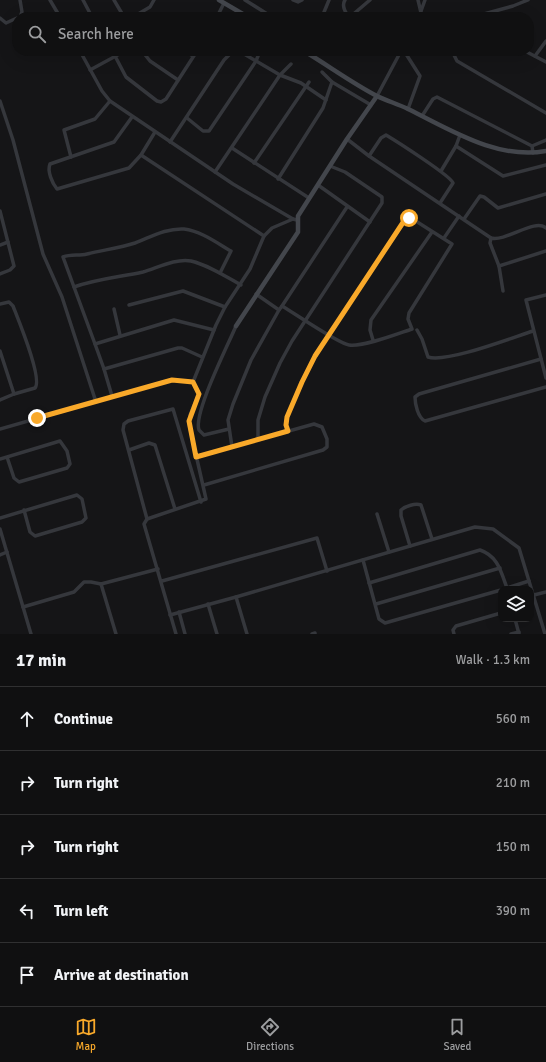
<!DOCTYPE html>
<html lang="en">
<head>
<meta charset="utf-8">
<style>
  :root { --surface:#101011; --page:#1e1e1f; --text:#f1f3f6; --muted:#9c9d9f; --line:#303031; --accent:#f9a92a }
  body { margin:0; font-family:Signika,sans-serif; background:var(--page); color:var(--text) }
  .controls { position:absolute; right:12px; bottom:12px; display:grid; overflow:hidden; border-radius:8px; box-shadow:0 4px 16px #0002 }
  .controls button { width:36px; height:36px; display:grid; place-items:center; padding:0; border:0; border-bottom:1px solid var(--line); background:var(--surface); color:var(--text); font:20px sans-serif }
  .stop { position:absolute; width:12px; height:12px; margin:-9px; border:3px solid #f9a92a; border-radius:50%; background:#fff }
  .stop.end { background:#f9a92a; border-color:#fff; box-shadow:0 1px 4px #0008 }
  .list { margin:0; padding:0; list-style:none }
  h2 { display:flex; justify-content:space-between; align-items:center; height:52px; margin:0; padding:0 16px; font-size:17px }
  h2 small { font-size:13px; font-weight:400; color:var(--muted) }
  .list li { display:grid; grid-template-columns:26px 1fr auto; gap:12px; align-items:center; box-sizing:border-box; height:64px; padding:0 16px; border-top:1px solid var(--line) }
  .list b { display:block; font-size:15px; white-space:nowrap }
  .list em { font-size:13px; font-style:normal; color:var(--muted) }
  .icon { flex:none; width:22px; height:22px; fill:none; stroke:currentColor; stroke-width:2; stroke-linecap:round; stroke-linejoin:round }
  .map { position:relative; flex:none; width:546px; height:634px; overflow:hidden }
  .search { position:absolute; background:var(--surface); box-shadow:0 4px 16px #0002; left:12px; right:12px; top:12px; height:44px; display:flex; align-items:center; gap:10px; box-sizing:border-box; padding:0 14px; border-radius:16px; color:var(--muted); font-size:15px }
  .sheet { height:372px; background:var(--surface) }
  nav { display:flex; justify-content:space-around; align-items:center; box-sizing:border-box; height:56px; border-top:1px solid var(--line); background:var(--surface); font-size:11px; color:var(--muted) }
  nav a { display:grid; justify-items:center; gap:2px }
  nav .on { color:var(--accent) }
  .map>svg:first-child { display:block }
  .lines { fill:none; stroke-linecap:round; stroke-linejoin:round }
  .street { stroke:#35373c; stroke-width:3.5 }
  .secondary { stroke:#43464c; stroke-width:4.5 }
  .route { stroke:#f9a92a; stroke-width:5 }
</style>
</head>
<body>
<div class="map">
<svg width="546" height="634" viewBox="0 0 546 634">
  <rect width="100%" height="100%" fill="#151517"/>
  <g class="lines">
    <!-- street -->
    <g class="street">
      <path d="M50 0 60 17"/>
      <path d="M83 0 92 17"/>
      <path d="M114 0 124 17"/>
      <path d="M245 0 272 17"/>
      <path d="M293 0 298 2 302 0"/>
      <path d="M345 0C341 6 345 12 349 17"/>
      <path d="M418 0 422 17"/>
      <path d="M421 11 425 0"/>
      <path d="M20 17 22 12 20 0"/>
      <path d="M133 17 150 7 154 0"/>
      <path d="M217 17 224 3"/>
      <path d="M322 17 329 0"/>
      <path d="M350 17 370 0"/>
      <path d="M473 17 513 6 528 0"/>
      <path d="M0 18 6 23 17 18"/>
      <path d="M80 51 102 91 110 101 233 184 293 219 297 220"/>
      <path d="M142 51 150 61 178 80"/>
      <path d="M184 51 193 56"/>
      <path d="M239 51 280 75 301 83 326 100"/>
      <path d="M396 51 406 54 420 76 408 109"/>
      <path d="M452 51 457 61 546 113"/>
      <path d="M525 51 546 62"/>
      <path d="M115 56 126 77 157 101 161 102 166 99 197 51"/>
      <path d="M535 56 546 41"/>
      <path d="M90 70 125 51"/>
      <path d="M322 72 332 82 371 105"/>
      <path d="M377 96 401 51"/>
      <path d="M0 101 13 140 43 254 62 297 96 402"/>
      <path d="M422 116 433 99 437 97 532 146 533 153"/>
      <path d="M132 117 114 142 50 164C47 171 52 183 57 189L129 168 141 155 155 132"/>
      <path d="M187 118 203 131H209L256 61 260 51"/>
      <path d="M347 139 369 156 491 238C506 242 535 218 546 228"/>
      <path d="M170 142 224 60 233 51"/>
      <path d="M456 146 503 176 546 165"/>
      <path d="M532 146 546 140"/>
      <path d="M232 148 309 198"/>
      <path d="M141 155 264 236"/>
      <path d="M369 156 381 138 386 135C396 141 451 176 453 183L440 203"/>
      <path d="M71 157 64 130 95 119 110 101"/>
      <path d="M254 163 309 82"/>
      <path d="M441 171 456 146 460 135"/>
      <path d="M215 172 280 75 291 64"/>
      <path d="M278 179 323 108 332 82"/>
      <path d="M318 185 370 222"/>
      <path d="M0 211 14 266 10 270 0 274"/>
      <path d="M464 219 480 196 484 197 498 208 546 194"/>
      <path d="M444 238 459 216"/>
      <path d="M491 238 490 243 499 266"/>
      <path d="M0 245 8 242"/>
      <path d="M74 287 63 257C71 254 79 256 87 254 103 250 120 248 135 243 151 237 166 228 184 229 201 231 217 243 231 251L220 273"/>
      <path d="M503 291 499 266 546 251"/>
      <path d="M256 294 279 310 282 306C294 313 339 344 349 345 364 347 397 334 412 329L408 319 409 313 452 244 411 218 406 219 329 335C311 361 299 388 287 417L286 425 288 431"/>
      <path d="M546 295 526 300 546 378"/>
      <path d="M0 304 9 302 13 306C18 319 43 379 35 388L14 394"/>
      <path d="M129 305 183 291 225 307"/>
      <path d="M282 306 347 207"/>
      <path d="M114 309 120 335"/>
      <path d="M417 330 422 339 428 357C447 363 511 338 533 331"/>
      <path d="M373 340 370 330 371 320 432 232"/>
      <path d="M95 344 74 287C97 279 120 277 143 272 157 268 176 258 191 261 208 265 225 276 241 285"/>
      <path d="M0 351 14 394 0 400"/>
      <path d="M541 359 419 394 415 397C415 404 418 418 425 421L546 387"/>
      <path d="M104 369 95 344 174 320 214 330"/>
      <path d="M193 382 216 325 225 307 250 269 264 236 272 228 293 219"/>
      <path d="M112 396 104 369 178 348H182L202 357"/>
      <path d="M0 429 171 380 193 382"/>
      <path d="M229 429 204 435 199 430C193 414 228 345 236 326"/>
      <path d="M258 440V420L265 397 280 363 292 341 382 203V197L345 172 330 166"/>
      <path d="M232 447 228 420 233 404 251 360 279 310"/>
      <path d="M129 450 149 443 155 445 175 509"/>
      <path d="M196 457 314 424 322 427 327 439V447L323 450 204 485"/>
      <path d="M0 459 60 441 67 451 70 464 67 468 19 482 14 478 7 457"/>
      <path d="M377 514 389 552"/>
      <path d="M0 518 77 495 82 499 86 518 82 522 35 536 30 532 24 510"/>
      <path d="M147 519 123 430 124 424 128 421 173 409 201 502"/>
      <path d="M0 529 31 634"/>
      <path d="M410 546 401 516V510C406 506 415 503 421 505L432 539"/>
      <path d="M0 555 7 552"/>
      <path d="M363 560 379 619 385 623 501 590"/>
      <path d="M162 581 317 538 327 571"/>
      <path d="M369 583 480 550C498 556 501 572 507 588L504 589"/>
      <path d="M101 584 116 634"/>
      <path d="M507 588 529 581"/>
      <path d="M534 595 546 592"/>
      <path d="M236 597 247 634"/>
      <path d="M208 604 217 634"/>
      <path d="M376 604 500 568"/>
      <path d="M23 607 74 592 84 582H91L101 584 158 569"/>
      <path d="M179 612 185 634"/>
      <path d="M170 615 236 597 475 527 493 529 519 548 545 634"/>
      <path d="M515 619 519 634"/>
      <path d="M176 634 144 524 147 519 206 499 189 424 190 415 199 394 193 382"/>
      <path d="M312 634 315 633"/>
      <path d="M454 634 453 630 456 626 501 613"/>
      <path d="M511 634 519 632"/>
    </g>
    <!-- secondary -->
    <g class="secondary">
      <path d="M219 0 248 17"/>
      <path d="M304 51C329 66 352 83 377 96 387 101 398 104 408 109 451 130 497 160 546 151"/>
      <path d="M236 326 298 232V216L347 139 377 96"/>
    </g>
  </g>
  <g class="lines">
    <!-- route -->
    <path class="route" d="M37 418 172 380 193 382 199 394 189 421 196 457 288 431 286 425 287 417 302 382 315 356 404 221 409 218"/>
  </g>
</svg>
<div class="controls">
<button><svg class="icon" aria-label="layers" viewBox="0 0 24 24"><path d="M12 4l9 5-9 5-9-5zM3 14l9 5 9-5"/></svg></button>
</div>
<div class="stop" style="left:409px;top:218px"></div>
<div class="stop end" style="left:37px;top:418px"></div>
<div class="search"><svg class="icon" aria-label="search" viewBox="0 0 24 24"><circle cx="10" cy="10" r="6"/><path d="M15 15l6 6"/></svg>Search here</div>
</div>
<section class="sheet">
<h2>17 min<small>Walk · 1.3 km</small></h2>
<ul class="list">
<li><svg class="icon" aria-label="ahead" viewBox="0 0 24 24"><path d="M12 20V5M6 11l6-6 6 6"/></svg><div><b>Continue</b></div><em>560 m</em></li>
<li><svg class="icon" aria-label="right" viewBox="0 0 24 24"><path d="M7 20v-9h11M14 6l5 5-5 5"/></svg><div><b>Turn right</b></div><em>210 m</em></li>
<li><svg class="icon" aria-label="right" viewBox="0 0 24 24"><path d="M7 20v-9h11M14 6l5 5-5 5"/></svg><div><b>Turn right</b></div><em>150 m</em></li>
<li><svg class="icon" aria-label="left" viewBox="0 0 24 24"><path d="M17 20v-9H6M10 6l-5 5 5 5"/></svg><div><b>Turn left</b></div><em>390 m</em></li>
<li><svg class="icon" aria-label="arrive" viewBox="0 0 24 24"><path d="M6 21V4h12l-3 4 3 4H6"/></svg><div><b>Arrive at destination</b></div></li>
</ul>
</section>
<nav>
<a class="on"><svg class="icon" aria-label="map" viewBox="0 0 24 24"><path d="M3 6l6-2 6 2 6-2v14l-6 2-6-2-6 2zM9 4v14M15 6v14"/></svg>Map</a>
<a><svg class="icon" aria-label="directions" viewBox="0 0 24 24"><path d="M12 3l9 9-9 9-9-9zM9 14v-3h6M13 9l2 2-2 2"/></svg>Directions</a>
<a><svg class="icon" aria-label="saved" viewBox="0 0 24 24"><path d="M7 4h10v16l-5-4-5 4z"/></svg>Saved</a>
</nav>
</body>
</html>
